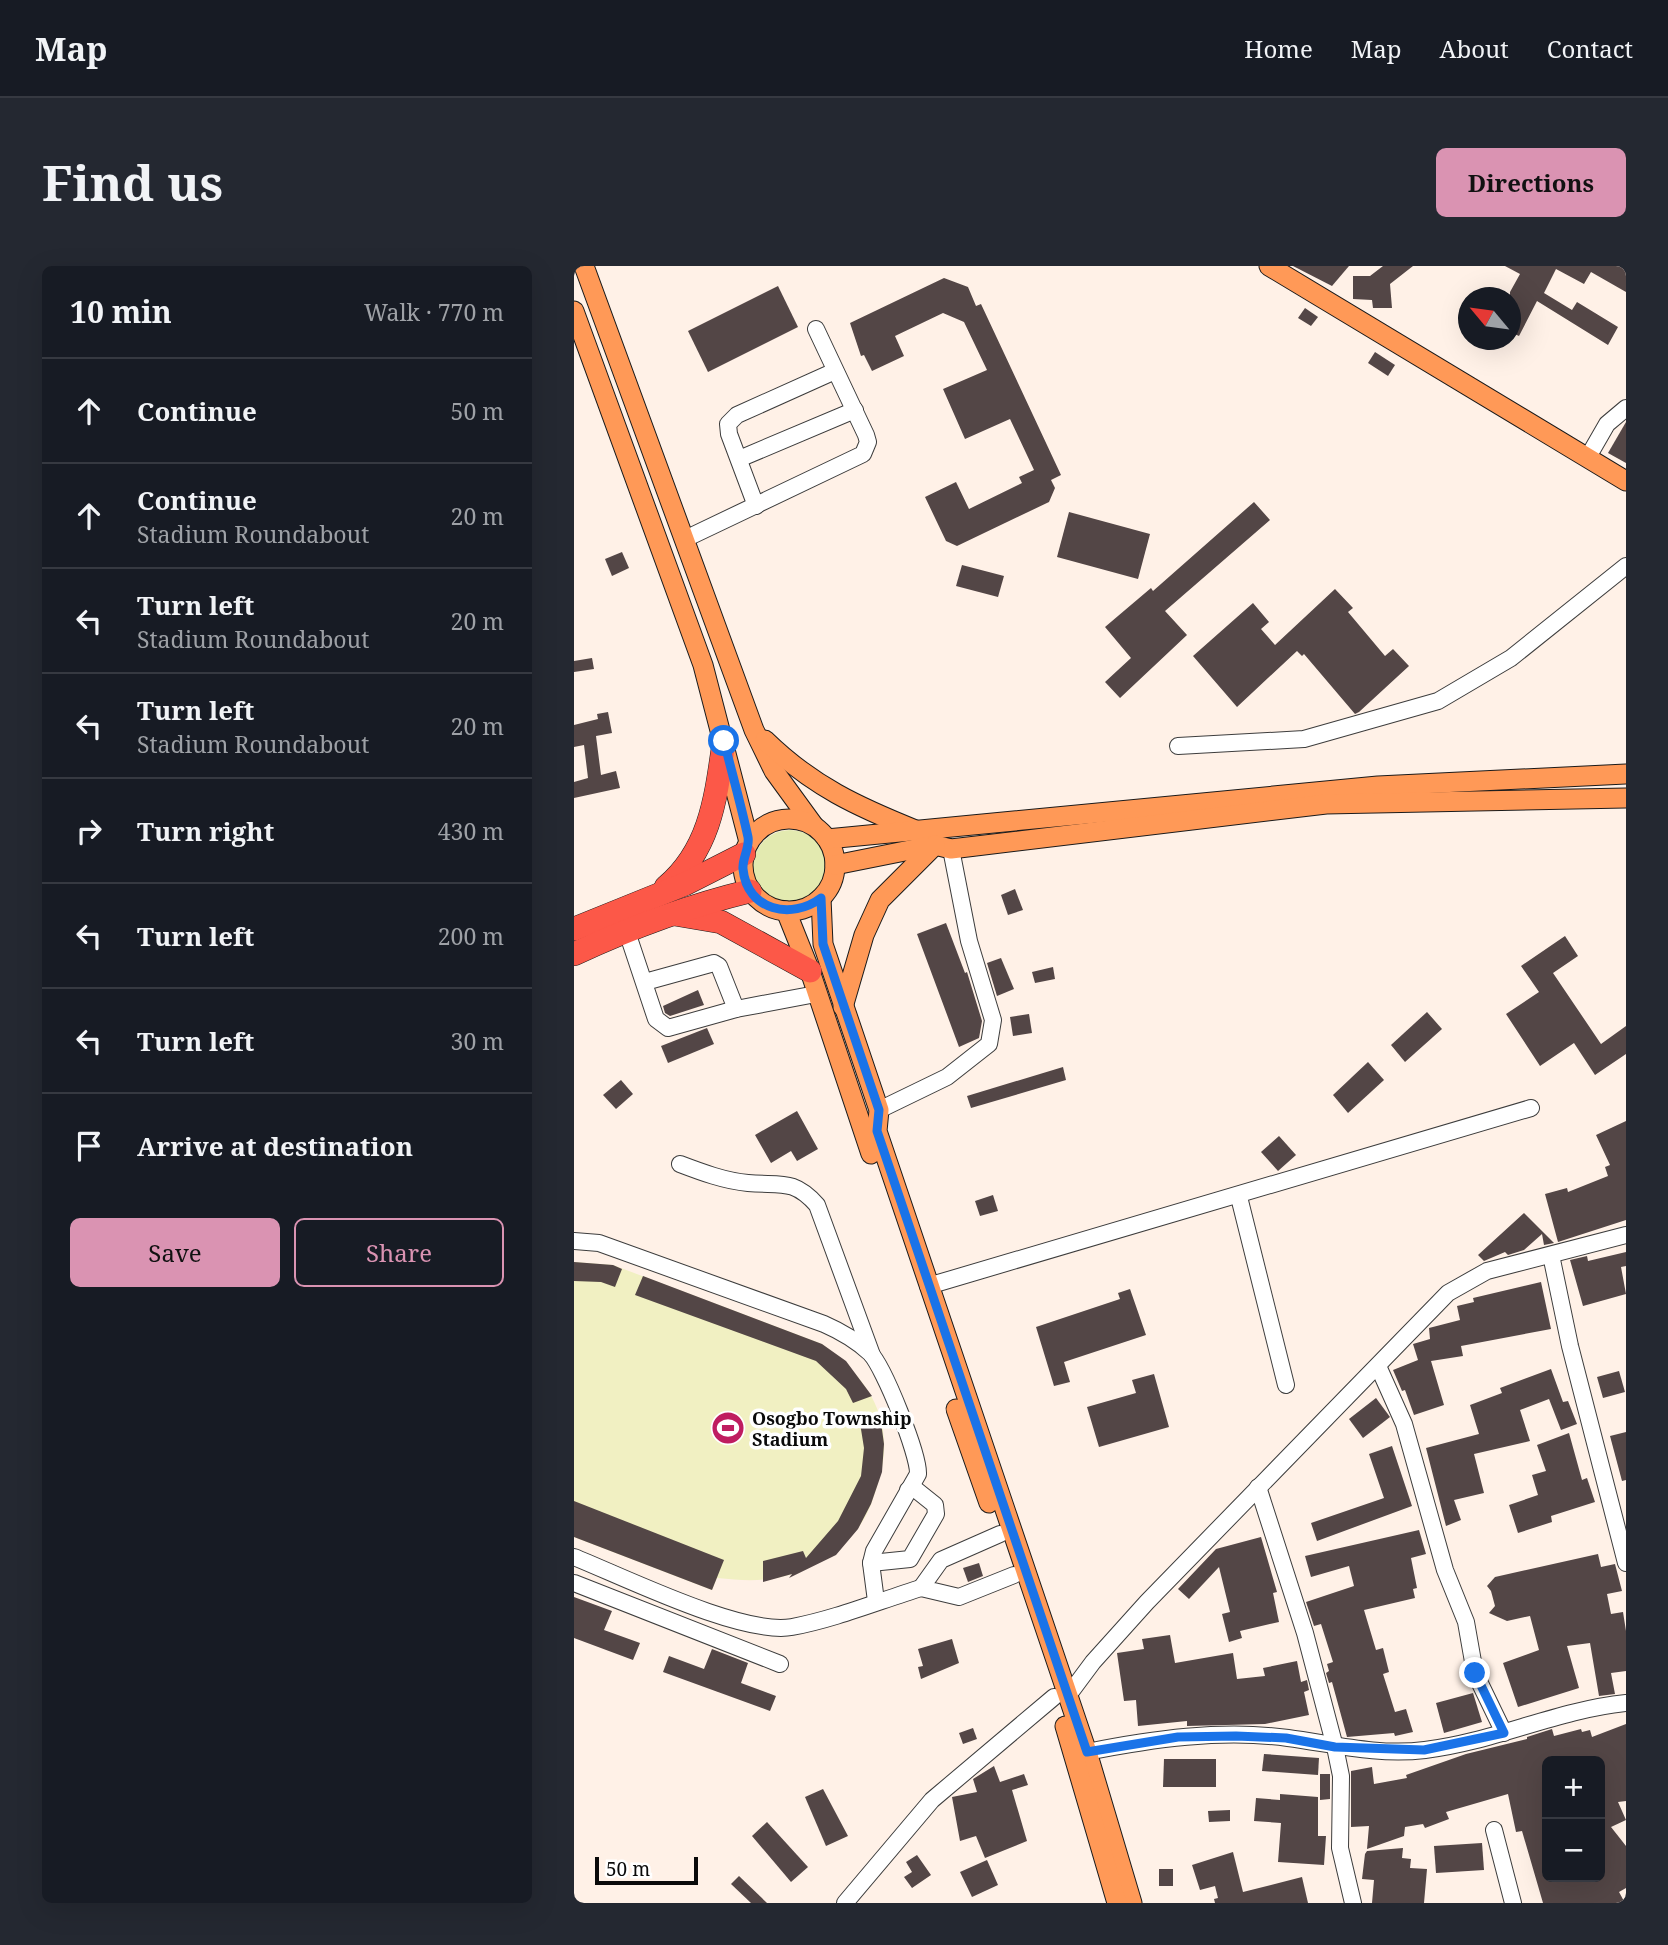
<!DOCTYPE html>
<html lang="en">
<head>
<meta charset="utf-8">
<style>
  :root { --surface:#171b24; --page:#242831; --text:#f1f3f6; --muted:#9ea1a6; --line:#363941; --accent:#da93b2 }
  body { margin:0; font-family:"Noto Serif",serif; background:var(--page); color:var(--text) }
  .controls { position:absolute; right:21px; bottom:21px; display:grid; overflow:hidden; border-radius:10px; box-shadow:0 7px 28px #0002 }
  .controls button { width:63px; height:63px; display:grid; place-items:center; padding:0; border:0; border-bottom:2px solid var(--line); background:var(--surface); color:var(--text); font:35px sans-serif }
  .compass { position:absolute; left:884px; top:21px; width:63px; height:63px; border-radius:50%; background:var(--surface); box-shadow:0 7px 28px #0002; rotate:299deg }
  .scale { position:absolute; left:21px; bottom:18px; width:103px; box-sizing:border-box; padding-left:7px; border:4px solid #0a0a0a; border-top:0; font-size:19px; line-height:24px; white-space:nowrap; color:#0a0a0a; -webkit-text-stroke:5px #fff; paint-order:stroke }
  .stop { position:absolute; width:21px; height:21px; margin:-16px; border:5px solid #1a73e8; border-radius:50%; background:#fff }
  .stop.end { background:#1a73e8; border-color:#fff; box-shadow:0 2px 7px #0008 }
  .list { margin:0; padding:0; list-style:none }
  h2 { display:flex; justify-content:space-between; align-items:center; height:91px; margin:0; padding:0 28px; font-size:30px }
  h2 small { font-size:23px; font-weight:400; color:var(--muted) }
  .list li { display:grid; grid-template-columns:46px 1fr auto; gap:21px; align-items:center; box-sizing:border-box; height:105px; padding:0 28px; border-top:2px solid var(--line) }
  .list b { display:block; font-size:26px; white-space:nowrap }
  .list p { margin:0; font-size:23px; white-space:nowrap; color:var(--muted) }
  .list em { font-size:23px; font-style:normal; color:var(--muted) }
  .actions { display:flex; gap:14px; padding:21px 28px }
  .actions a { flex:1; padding:16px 0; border:2px solid var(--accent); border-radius:10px; text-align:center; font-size:24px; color:var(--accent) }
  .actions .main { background:var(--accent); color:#111 }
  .icon { flex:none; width:38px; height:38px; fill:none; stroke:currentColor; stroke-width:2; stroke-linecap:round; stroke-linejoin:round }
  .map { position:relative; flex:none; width:1052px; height:1637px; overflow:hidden; border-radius:10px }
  header { display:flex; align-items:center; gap:42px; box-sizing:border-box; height:98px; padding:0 35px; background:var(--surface); border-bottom:2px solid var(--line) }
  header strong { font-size:33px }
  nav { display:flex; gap:38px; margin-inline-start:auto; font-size:24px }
  .intro { display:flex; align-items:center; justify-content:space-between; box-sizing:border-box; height:168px; padding:0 42px }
  h1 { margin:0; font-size:49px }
  .button { padding:18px 32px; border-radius:10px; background:var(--accent); color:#111; font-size:24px; font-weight:700 }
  main { display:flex; gap:42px; padding:0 42px }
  aside { flex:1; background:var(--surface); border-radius:10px; box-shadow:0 7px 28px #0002 }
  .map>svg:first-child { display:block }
  .green { fill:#e3eab0 }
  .pitch { fill:#f1f0c2 }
  .building { fill:#534646; fill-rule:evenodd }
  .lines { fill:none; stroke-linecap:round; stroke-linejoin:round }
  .minor-casing { stroke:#3d3d3d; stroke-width:18 }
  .major-casing { stroke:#1b1b1b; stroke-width:21 }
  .highway-casing { stroke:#1b1b1b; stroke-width:24 }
  .minor { stroke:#fff; stroke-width:16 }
  .major { stroke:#ff9957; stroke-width:19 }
  .highway { stroke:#fc5848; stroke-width:23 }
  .route { stroke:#1a73e8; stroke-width:9 }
  .labels { text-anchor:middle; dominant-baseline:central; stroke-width:7; stroke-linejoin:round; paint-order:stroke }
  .poi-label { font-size:18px; font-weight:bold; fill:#0a0a0a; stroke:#fff; text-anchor:start }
</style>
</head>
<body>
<header>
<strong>Map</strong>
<nav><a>Home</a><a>Map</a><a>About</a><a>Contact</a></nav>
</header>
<div class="intro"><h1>Find us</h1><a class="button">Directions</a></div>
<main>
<aside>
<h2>10 min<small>Walk · 770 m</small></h2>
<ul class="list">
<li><svg class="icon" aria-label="ahead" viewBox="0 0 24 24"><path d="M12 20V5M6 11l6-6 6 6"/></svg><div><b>Continue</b></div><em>50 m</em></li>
<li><svg class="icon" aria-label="ahead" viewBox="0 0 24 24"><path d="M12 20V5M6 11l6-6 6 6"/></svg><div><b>Continue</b><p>Stadium Roundabout</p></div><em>20 m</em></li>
<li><svg class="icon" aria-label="left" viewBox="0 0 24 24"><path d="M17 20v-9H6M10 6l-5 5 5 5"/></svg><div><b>Turn left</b><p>Stadium Roundabout</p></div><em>20 m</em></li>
<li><svg class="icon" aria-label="left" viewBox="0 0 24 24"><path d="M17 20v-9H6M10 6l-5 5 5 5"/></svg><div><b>Turn left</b><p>Stadium Roundabout</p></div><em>20 m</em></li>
<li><svg class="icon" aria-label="right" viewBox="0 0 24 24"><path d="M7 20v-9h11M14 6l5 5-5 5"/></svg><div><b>Turn right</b></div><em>430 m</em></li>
<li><svg class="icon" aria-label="left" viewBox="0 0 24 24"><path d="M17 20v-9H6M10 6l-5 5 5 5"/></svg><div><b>Turn left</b></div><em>200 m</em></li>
<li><svg class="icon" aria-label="left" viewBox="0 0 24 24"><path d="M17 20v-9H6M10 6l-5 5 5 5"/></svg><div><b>Turn left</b></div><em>30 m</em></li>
<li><svg class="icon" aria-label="arrive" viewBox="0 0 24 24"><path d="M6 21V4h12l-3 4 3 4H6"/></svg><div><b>Arrive at destination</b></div></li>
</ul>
<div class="actions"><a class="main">Save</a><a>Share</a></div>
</aside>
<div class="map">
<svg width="1052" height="1637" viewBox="0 0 1052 1637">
  <rect width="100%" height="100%" fill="#fff1e7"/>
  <!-- green -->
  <circle class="green" cx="216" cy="601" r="37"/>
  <!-- pitch -->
  <path class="pitch" d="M0 996 39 999 248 1078C297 1114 324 1158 303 1220 299 1234 293 1252 283 1263 276 1271 265 1277 257 1283 247 1291 235 1303 222 1307 195 1316 172 1315 143 1312L138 1324 0 1271Z"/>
  <!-- building -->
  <g class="building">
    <path d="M719 0H775L758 20Z"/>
    <path d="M809 0H839L816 18 818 42H799L798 34 779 33V10H796Z"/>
    <path d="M931 0H1052V26L1017 6 1010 18 982 3 970 27 998 44 1003 36 1044 61 1034 79 963 35 945 70 936 66V26L946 8Z"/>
    <path d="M370 12 394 21 402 40 407 38 487 209 477 214 481 222 475 236 383 280 372 275 351 231 382 216 395 243 448 217 445 211 460 204 436 153 391 173 369 123 413 104 390 56 369 47 321 70 330 90 298 105 290 89 287 90 276 57Z"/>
    <path d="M204 20 224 61 134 106 114 65Z"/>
    <path d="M731 42 744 51 737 60 724 52Z"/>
    <path d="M801 86 821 99 814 110 794 97Z"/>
    <path d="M1052 156V197L1034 187Z"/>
    <path d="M680 236 696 254 591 345 613 369 546 432 531 416 557 392 531 361 577 322 579 325Z"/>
    <path d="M495 246 576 268 564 313 483 291Z"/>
    <path d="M48 286 55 302 38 310 31 293Z"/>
    <path d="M388 299 430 310 424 331 382 320Z"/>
    <path d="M761 323 779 342 774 346 811 390 819 383 835 400 785 446 781 448 730 388 728 390 723 385 663 441 619 390 679 337 695 356 687 363 701 379Z"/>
    <path d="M18 392 20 403 0 406V395Z"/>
    <path d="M34 446 38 467 22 470 27 509 42 505 46 522 0 532V516L14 512 10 479 0 481V459L24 453 23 448Z"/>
    <path d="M441 623 449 644 434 649 427 629Z"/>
    <path d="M372 657 391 707 393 706 408 755 405 772 385 781 343 668Z"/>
    <path d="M991 670 1004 690 979 707 1027 778 1052 760V788L1021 809 1000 777 966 800 932 748 965 726 947 700Z"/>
    <path d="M427 692 440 723 423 730 413 697Z"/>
    <path d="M479 701 481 713 461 717 458 706Z"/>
    <path d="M124 724 130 739 96 750 91 747 89 740Z"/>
    <path d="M853 746 868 763 831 796 817 779Z"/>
    <path d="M455 748 458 767 439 770 436 751Z"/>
    <path d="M133 762 140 778 94 797 87 780Z"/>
    <path d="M794 796 810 814 774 847 759 829Z"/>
    <path d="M489 801 492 814 397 842 393 830Z"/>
    <path d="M47 814 59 828 42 843 29 829Z"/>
    <path d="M223 845 244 883 223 895 217 885 197 897 181 869Z"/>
    <path d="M1052 855V954L984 976 971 928 993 922 994 926 1034 910 1031 901 1036 899 1022 869Z"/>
    <path d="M705 870 722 889 704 905 687 886Z"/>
    <path d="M419 929 424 945 406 950 401 935Z"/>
    <path d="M950 947 980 977 970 979 968 968 950 984 934 989 931 986 910 995 904 989Z"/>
    <path d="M1052 986V1000L1047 1001 1052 1028 1009 1040 996 994 1013 990 1014 995Z"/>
    <path d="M0 996 39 999 48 1003 41 1021 27 1016 0 1015Z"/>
    <path d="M69 1010 248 1078 272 1095 298 1130 279 1137 272 1123 242 1095 61 1029Z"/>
    <path d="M967 1016 977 1063 887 1080 889 1090 857 1095 870 1139 840 1149 831 1124 828 1125 819 1104 844 1094 839 1078 856 1073 855 1062 886 1054 883 1040 900 1036 899 1032Z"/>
    <path d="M556 1023 572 1069 490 1096 496 1116 480 1120 462 1061 546 1033 544 1027Z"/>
    <path d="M977 1103 989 1136 994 1135 1003 1158 987 1164 975 1133 946 1144 956 1175 900 1188 910 1227 880 1234 887 1254 872 1260 852 1182 905 1168 896 1139 928 1127 926 1122Z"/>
    <path d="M1045 1105 1051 1126 1029 1132 1023 1111Z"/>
    <path d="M580 1108 595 1161 525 1181 513 1141 562 1127 558 1114Z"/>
    <path d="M802 1132 816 1151 789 1172 775 1153Z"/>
    <path d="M306 1149 310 1178 308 1206 297 1238 284 1263 262 1289 215 1312 218 1308 189 1316V1295L229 1285 232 1292 264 1255 287 1210 290 1182 286 1157Z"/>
    <path d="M1052 1166V1214L1048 1215 1036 1170Z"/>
    <path d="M995 1167 1008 1214 1013 1212 1021 1236 977 1250 978 1256 944 1267 935 1239 964 1229 958 1209 972 1205 963 1179Z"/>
    <path d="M818 1180 838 1240 743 1275 737 1257 810 1232 795 1188Z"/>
    <path d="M0 1235 150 1294 138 1324 0 1271Z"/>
    <path d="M845 1264 852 1288 837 1292 843 1322 839 1323 841 1332 790 1344 802 1384 809 1382 815 1406 809 1408 821 1446 832 1443 839 1466 821 1470 820 1467 773 1471 758 1416 755 1417 752 1407 755 1405 753 1398 759 1396 747 1358 740 1360 732 1336 780 1320 775 1300 737 1311 731 1290Z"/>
    <path d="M687 1271 703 1326 699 1327 705 1356 666 1365 668 1372 655 1376 648 1348 656 1346 645 1301 615 1333 604 1323 642 1283Z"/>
    <path d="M1024 1288 1027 1301 1041 1298 1048 1325 1033 1328 1037 1348 1049 1346 1052 1365V1405L1037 1407 1041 1428 1025 1430 1016 1377 993 1380 1005 1422 944 1441 929 1397 965 1384 956 1350 933 1355 915 1347 921 1340 917 1325 913 1320 921 1311Z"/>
    <path d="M405 1297 409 1310 394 1316 389 1302Z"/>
    <path d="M0 1331 38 1345 30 1364 66 1377 59 1394 0 1372Z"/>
    <path d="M596 1369 601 1397 659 1387 663 1413 691 1410 689 1402 723 1395 727 1416 733 1414 735 1424 730 1426 735 1449 691 1458 613 1460V1455L564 1460 562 1434 550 1435 543 1387 570 1383 568 1373Z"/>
    <path d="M378 1373 385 1397 347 1413 344 1401 349 1400 344 1383Z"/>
    <path d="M138 1383 174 1397 167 1417 202 1430 196 1445 89 1406 95 1390 130 1403Z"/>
    <path d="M899 1427 908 1456 870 1467 862 1437Z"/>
    <path d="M1052 1458V1535L1044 1536 1052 1554 1037 1561 1052 1580V1622L1045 1626 1051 1637H969L948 1565 942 1566 934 1528 872 1546 875 1553 851 1562 849 1558 831 1561 830 1570 793 1583 795 1560 777 1561V1505L798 1501 800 1518 833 1512 832 1509 892 1488 953 1473V1471L978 1463 980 1470 1007 1463 1008 1466 1016 1464 1018 1471ZM973 1495H1026V1611H973L970 1521 973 1520Z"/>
    <path d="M399 1462 403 1473 389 1478 385 1467Z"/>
    <path d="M690 1488 745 1492 744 1509 688 1505Z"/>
    <path d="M590 1493H642V1521H589Z"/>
    <path d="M420 1500 426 1516 450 1508 454 1519 438 1524 453 1575 411 1592 402 1570 386 1575 378 1531 403 1526 399 1513Z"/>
    <path d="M746 1508H756V1533L746 1534Z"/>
    <path d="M249 1523 274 1570 252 1580 231 1531Z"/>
    <path d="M706 1528 744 1531V1570H752L750 1599 704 1596 707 1557 680 1555 682 1532 706 1534Z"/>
    <path d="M656 1544V1555L635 1556 634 1545Z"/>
    <path d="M193 1556 234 1601 217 1616 178 1570Z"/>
    <path d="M908 1577 910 1604 862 1607 860 1580Z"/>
    <path d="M829 1582 828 1592 837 1593 836 1602 853 1603 850 1637H798L800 1614 788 1613 791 1588 793 1585Z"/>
    <path d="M659 1586 669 1626 728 1611 734 1637H641L640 1633 644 1632 641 1620 626 1624 618 1599Z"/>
    <path d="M343 1589 357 1609 338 1622 330 1611 338 1606 332 1596Z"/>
    <path d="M413 1594 424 1619 398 1631 386 1606Z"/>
    <rect x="585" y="1603" width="14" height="17"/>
    <path d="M165 1610 193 1637H177L157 1618Z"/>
  </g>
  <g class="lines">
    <defs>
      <g id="minor">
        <path d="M1014 191 1033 158 1052 142"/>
        <path d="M165 193 281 144"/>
        <path d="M182 240 155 168 154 158 163 149 261 105"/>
        <path d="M111 273 289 188 294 176 292 169 242 63"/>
        <path d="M604 480 730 473 864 435 937 392 1052 300"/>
        <path d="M52 663 82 753 94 762 162 743 242 728"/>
        <path d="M71 716 140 697 145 700 162 743"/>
        <path d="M305 844 373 811 415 778 419 754 395 675 377 583"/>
        <path d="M106 898C127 906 151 915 174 917 206 920 219 912 243 939L298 1089"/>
        <path d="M665 931 712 1119"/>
        <path d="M0 975 25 977 250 1058C266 1065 283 1075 296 1087 310 1101 345 1189 344 1208L300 1285 297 1297 302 1335"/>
        <path d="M977 989 996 1080 1052 1297"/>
        <path d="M354 1020 957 842"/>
        <path d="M804 1100 830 1158 871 1304 892 1356 901 1407 930 1467"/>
        <path d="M684 1221 731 1367 761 1481 767 1510 766 1582 779 1637"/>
        <path d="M426 1268 367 1294 347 1322 385 1331 440 1309"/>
        <path d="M0 1291C50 1311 169 1370 218 1361 261 1353 305 1335 347 1322"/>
        <path d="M297 1297 336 1293 362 1248 361 1239 341 1223 334 1224"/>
        <path d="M0 1317 206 1398"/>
        <path d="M493 1431 519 1396 573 1336 874 1027 913 1005 1052 969"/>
        <path d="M513 1486C578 1473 647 1463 714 1472 759 1478 804 1490 851 1484 919 1476 983 1444 1052 1437"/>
        <path d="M920 1564 939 1637"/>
        <path d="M271 1637 358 1534 480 1431"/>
      </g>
      <g id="major">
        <path d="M10 0 180 464 200 505 240 560"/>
        <path d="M695 0 1052 215"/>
        <path d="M0 45 129 399 175 576"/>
        <path d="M191 474C238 520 284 541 344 565"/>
        <circle cx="215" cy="599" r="46"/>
        <path d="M253 573 804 520 1052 508"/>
        <path d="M261 599 361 579 377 583 752 538 1052 532"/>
        <path d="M247 632 249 678 305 844 303 865 513 1486 558 1637"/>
        <path d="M212 645 236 705 297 888"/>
        <path d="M269 741 290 669 306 634 361 579"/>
        <path d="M382 1143 415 1237"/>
        <path d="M491 1460 543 1637"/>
      </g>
      <g id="highway">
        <path d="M92 621C137 583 142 530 150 475"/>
        <path d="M100 648 147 656 236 705"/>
        <path d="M0 663 111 618 170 588"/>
        <path d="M0 688C58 661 114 640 176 625"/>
      </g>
    </defs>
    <!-- minor casing -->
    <use href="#minor" class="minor-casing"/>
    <!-- major casing -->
    <use href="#major" class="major-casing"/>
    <!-- highway casing -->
    <use href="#highway" class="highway-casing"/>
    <!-- minor -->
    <use href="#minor" class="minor"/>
    <!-- major -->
    <use href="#major" class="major"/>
    <!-- highway -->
    <use href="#highway" class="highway"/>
  </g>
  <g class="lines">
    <!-- route -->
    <path class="route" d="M150 475C158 507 167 539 174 571 176 582 168 592 169 603 173 645 218 654 247 632L249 678 305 844 303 865 513 1486 604 1471 662 1470 712 1472 761 1481 850 1484 930 1467 901 1407"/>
  </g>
  <!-- icons -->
  <defs>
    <symbol id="stadium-disc" viewBox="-11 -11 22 22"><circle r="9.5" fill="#bf1d60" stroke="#fff"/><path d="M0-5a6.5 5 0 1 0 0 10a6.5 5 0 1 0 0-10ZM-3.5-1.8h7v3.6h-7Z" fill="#fff"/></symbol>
  </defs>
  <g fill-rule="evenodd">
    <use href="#stadium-disc" x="135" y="1143" width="38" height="38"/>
  </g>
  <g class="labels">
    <!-- poi labels -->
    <g class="poi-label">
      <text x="178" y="1152">Osogbo Township<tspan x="178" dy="21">Stadium</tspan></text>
    </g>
  </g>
</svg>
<div class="controls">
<button>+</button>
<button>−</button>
</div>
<svg class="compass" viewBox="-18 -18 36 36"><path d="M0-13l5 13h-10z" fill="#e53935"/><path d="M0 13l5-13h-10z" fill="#9ea1a6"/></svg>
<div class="scale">50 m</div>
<div class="stop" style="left:150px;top:475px"></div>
<div class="stop end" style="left:901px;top:1407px"></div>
</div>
</main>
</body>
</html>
